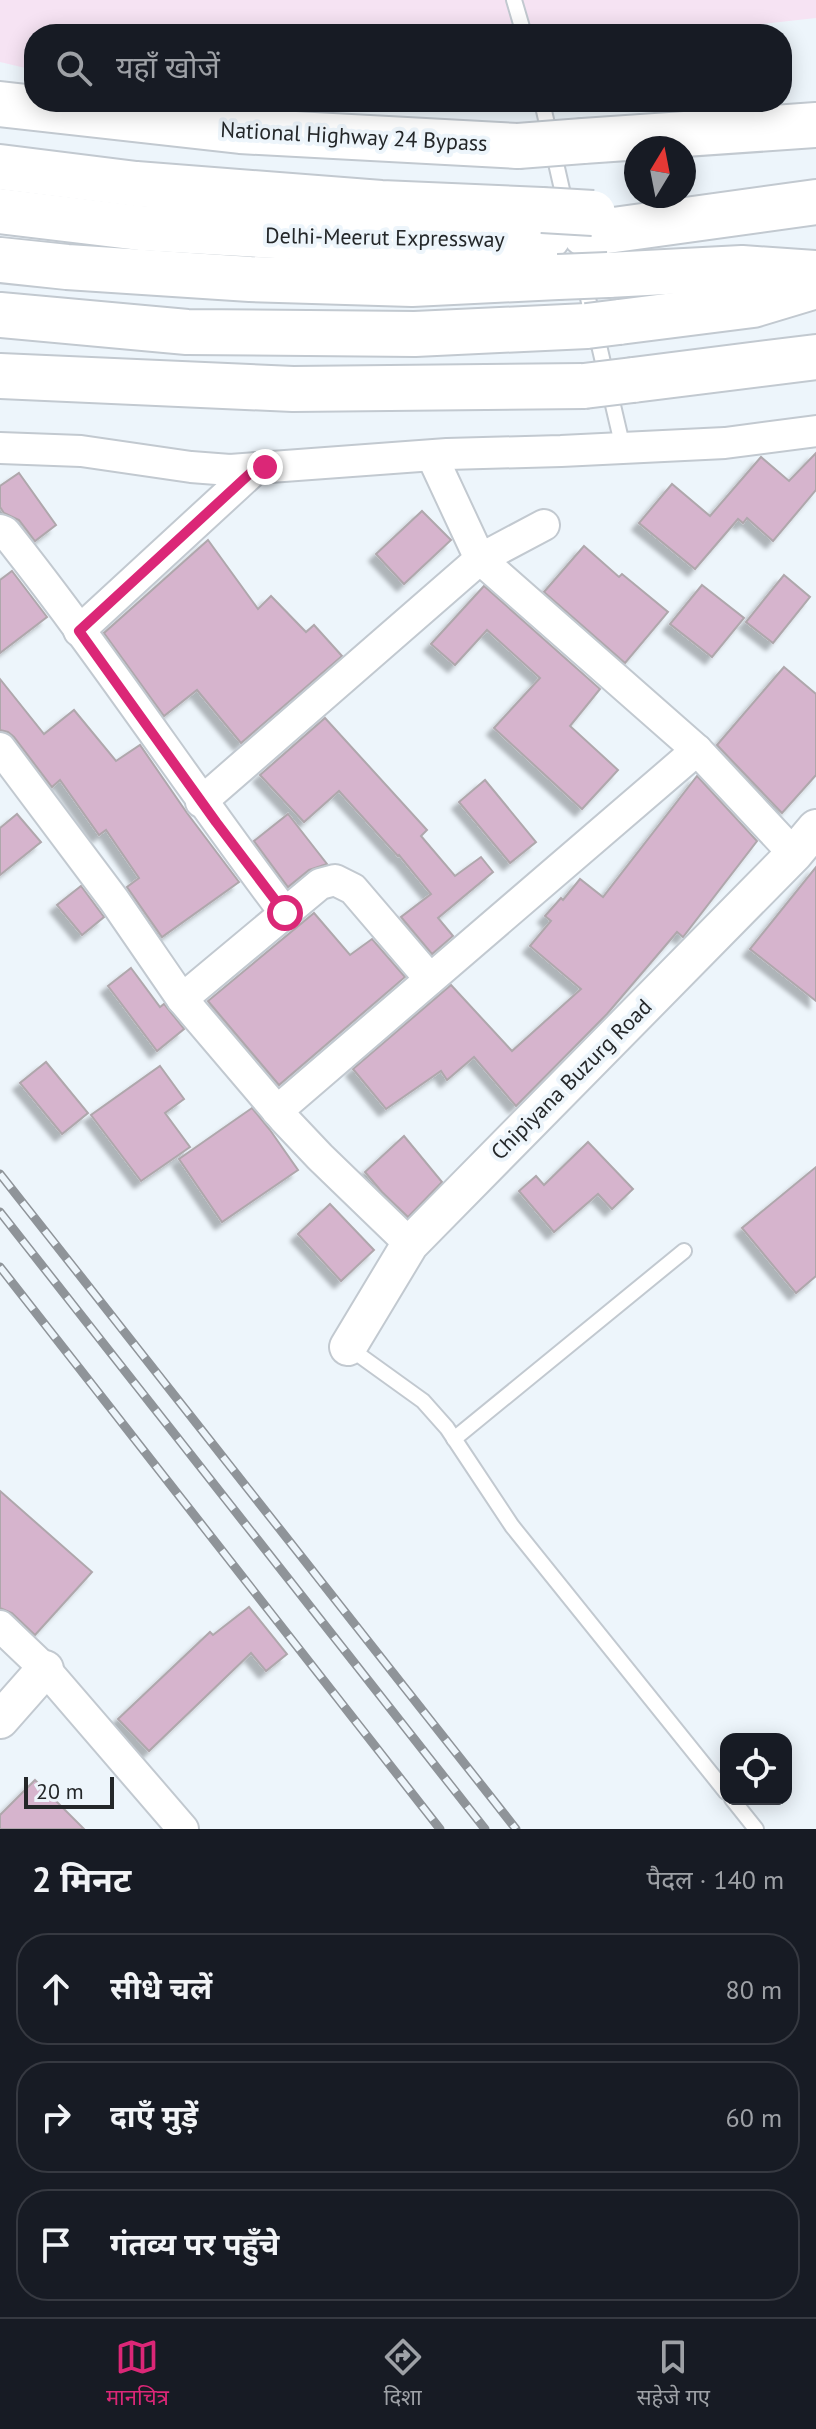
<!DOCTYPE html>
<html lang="hi">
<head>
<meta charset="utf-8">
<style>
  :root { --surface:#171b24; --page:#20242c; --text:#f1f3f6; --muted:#9ea1a6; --line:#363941; --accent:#db2777 }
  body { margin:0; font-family:"PT Sans","Noto Sans Devanagari",sans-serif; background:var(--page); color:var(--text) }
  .controls { position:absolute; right:24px; bottom:24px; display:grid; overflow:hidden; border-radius:16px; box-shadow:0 4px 20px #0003 }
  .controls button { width:72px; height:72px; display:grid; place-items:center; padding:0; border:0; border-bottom:2px solid var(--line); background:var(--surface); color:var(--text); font:40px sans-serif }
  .compass { position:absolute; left:624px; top:136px; width:72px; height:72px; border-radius:50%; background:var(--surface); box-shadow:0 4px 20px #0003; rotate:10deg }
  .scale { position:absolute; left:24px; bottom:20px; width:90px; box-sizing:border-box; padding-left:8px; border:4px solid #242729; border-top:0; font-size:22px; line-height:28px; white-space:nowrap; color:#242729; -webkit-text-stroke:6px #edf5fb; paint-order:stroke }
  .stop { position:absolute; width:24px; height:24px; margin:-18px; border:6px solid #db2777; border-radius:50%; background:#fff }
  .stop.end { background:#db2777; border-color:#fff; box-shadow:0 2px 8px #0008 }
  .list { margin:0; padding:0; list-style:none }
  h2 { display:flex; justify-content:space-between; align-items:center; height:104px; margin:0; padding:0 32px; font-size:34px }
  h2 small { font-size:26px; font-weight:400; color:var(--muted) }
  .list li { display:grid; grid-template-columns:52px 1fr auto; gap:24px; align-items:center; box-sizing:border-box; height:112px; margin:0 16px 16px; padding:0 16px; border:2px solid var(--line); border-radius:32px }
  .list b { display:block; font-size:30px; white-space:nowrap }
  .list em { font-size:26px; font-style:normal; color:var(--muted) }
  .icon { flex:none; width:44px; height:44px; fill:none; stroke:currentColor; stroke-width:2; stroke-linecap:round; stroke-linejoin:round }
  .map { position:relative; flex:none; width:816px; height:1829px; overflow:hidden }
  .search { position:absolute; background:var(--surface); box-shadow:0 4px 20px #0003; left:24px; right:24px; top:24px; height:88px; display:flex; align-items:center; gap:20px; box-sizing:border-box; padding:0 28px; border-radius:32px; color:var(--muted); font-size:30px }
  .sheet { height:488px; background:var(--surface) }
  nav { display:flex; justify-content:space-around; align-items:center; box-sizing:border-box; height:112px; border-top:2px solid var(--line); background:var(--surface); font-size:22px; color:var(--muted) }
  nav a { display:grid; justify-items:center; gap:4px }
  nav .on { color:var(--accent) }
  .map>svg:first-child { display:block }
  .industrial { fill:#f6e3f3 }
  .building { fill:#d6b4cd; stroke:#afa7ac; stroke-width:2; filter:url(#shadow) }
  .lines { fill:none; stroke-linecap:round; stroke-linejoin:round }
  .service-casing { stroke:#c2c9d0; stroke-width:18 }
  .minor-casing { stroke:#c2c9d0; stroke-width:34 }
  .tertiary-casing { stroke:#c2c9d0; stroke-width:40 }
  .trunk-casing { stroke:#c2c9d0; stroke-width:48 }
  .motorway-casing { stroke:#c2c9d0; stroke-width:48 }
  .service { stroke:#fff; stroke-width:14 }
  .minor { stroke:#fff; stroke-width:30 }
  .tertiary { stroke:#fff; stroke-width:36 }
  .trunk { stroke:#fff; stroke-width:44 }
  .motorway { stroke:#fff; stroke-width:44 }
  .rail-casing { stroke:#8f9499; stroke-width:9 }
  .rail { stroke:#edf5fb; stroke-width:6; stroke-dasharray:18; stroke-linecap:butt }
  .trunk-bridge-casing { stroke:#c2c9d0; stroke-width:48; stroke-linecap:butt }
  .motorway-bridge-casing { stroke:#c2c9d0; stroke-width:48; stroke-linecap:butt }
  .trunk-bridge { stroke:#fff; stroke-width:44 }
  .motorway-bridge { stroke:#fff; stroke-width:44 }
  .route { stroke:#db2777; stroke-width:10 }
  .labels { text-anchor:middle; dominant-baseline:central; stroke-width:8; stroke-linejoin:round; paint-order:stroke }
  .street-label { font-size:22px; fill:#242729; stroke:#edf5fb }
</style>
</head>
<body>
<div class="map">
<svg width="816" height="1829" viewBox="0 0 816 1829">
  <defs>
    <filter id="shadow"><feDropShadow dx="-7" dy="7" stdDeviation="2" flood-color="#0004"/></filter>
  </defs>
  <rect width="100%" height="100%" fill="#edf5fb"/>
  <!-- industrial -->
  <path class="industrial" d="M0 0H816V18L674 34H34V70L0 62Z"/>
  <!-- building -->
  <g class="building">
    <path d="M816 453V490L773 541 747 518 743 523 738 519 695 569 639 523 672 484 710 516 761 457 789 481Z"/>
    <path d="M19 473 56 525 35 541 19 520 4 513 0 507V486Z"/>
    <path d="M422 511 451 540 404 584 376 554Z"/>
    <path d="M208 540 258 609 271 596 306 632 314 625 342 656 241 743 197 690 164 716 104 633Z"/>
    <path d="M584 546 619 577 622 574 668 612 625 663 544 592Z"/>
    <path d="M12 571 47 617 0 653V580Z"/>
    <path d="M784 575 810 597 773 643 746 622Z"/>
    <path d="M702 585 744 618 712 657 670 624Z"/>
    <path d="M484 586 600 689 570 726 618 770 582 809 494 728 540 678 487 630 455 665 431 644Z"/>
    <path d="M784 667 816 694V775L782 813 717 745Z"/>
    <path d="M0 679 44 734 74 710 116 761 140 745 187 813 239 882 162 937 127 887 139 878 106 830 99 835 60 780 52 787 14 737 8 732 0 730Z"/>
    <path d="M325 718 427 830 421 836 455 876 481 857 493 872 438 918 453 936 432 954 401 917 431 894 399 855 398 856 339 791 304 822 260 775Z"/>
    <path d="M697 776 757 841 683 937 677 932 607 1014 516 1106 474 1057 447 1080 441 1071 386 1109 353 1069 451 985 512 1051 581 989 530 946 551 921 545 916 561 898 563 900 580 879 603 897Z"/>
    <path d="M485 780 536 842 510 863 459 802Z"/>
    <path d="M17 814 41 842 0 875V828Z"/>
    <path d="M288 814 327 864 309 870 288 887 254 841Z"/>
    <path d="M816 867V1001L750 949Z"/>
    <path d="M81 886 104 917 82 935 57 905Z"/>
    <path d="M314 913 350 955 372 939 405 977 279 1085 208 1001Z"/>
    <path d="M131 968 160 1007 164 1004 184 1029 157 1051 108 986Z"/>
    <path d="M46 1062 88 1113 62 1134 20 1083Z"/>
    <path d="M160 1066 184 1099 165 1113 190 1147 141 1181 91 1115Z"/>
    <path d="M252 1108 270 1130 298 1170 222 1222 179 1159Z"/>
    <path d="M404 1136 442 1182 408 1217 382 1192 365 1172Z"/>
    <path d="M588 1142 633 1189 612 1209 598 1194 554 1232 519 1191 536 1176 544 1185Z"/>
    <path d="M816 1167V1276L796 1293 742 1228Z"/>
    <path d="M330 1204 374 1250 341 1281 298 1234Z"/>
    <path d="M0 1491 92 1572 35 1635 12 1613 0 1608Z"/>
    <path d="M249 1607 287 1654 266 1671 251 1653 149 1751 118 1719 210 1632 213 1635Z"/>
    <path d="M35 1780 84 1829H0V1815Z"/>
  </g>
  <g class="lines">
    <defs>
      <g id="service">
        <path d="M514 0 524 34"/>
        <path d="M542 102 566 207"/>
        <path d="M584 281 623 448"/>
        <path d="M348 1347 423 1401 447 1428 512 1526 726 1792"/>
        <path d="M454 1439 684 1251"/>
        <path d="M732 1799 756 1829"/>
      </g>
      <g id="minor">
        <path d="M0 448 81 451 191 467 230 470 447 454 561 451 725 443 816 431"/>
        <path d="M432 456 480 559 697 750 794 854"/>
        <path d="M0 530 5 532C103 655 190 788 285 913"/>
        <path d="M79 631 256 468"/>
        <path d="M0 748 114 900 182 999 285 1120 320 1157 410 1244"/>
        <path d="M201 802 480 559 544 525"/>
        <path d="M182 999 320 884 335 880 353 889 430 979"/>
        <path d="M277 1111 697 750"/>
        <path d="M0 1626 45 1669 183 1829"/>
      </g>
      <g id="tertiary">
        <path d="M348 1347 410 1244 794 854 816 828"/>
        <path d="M0 1720 45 1669"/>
      </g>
      <g id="trunk">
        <path d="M0 104 240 131 518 146"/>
        <path d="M583 141 816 125"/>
        <path d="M0 376 293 389 584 386"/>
        <path d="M633 380 816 357"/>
      </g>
      <g id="motorway">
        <path d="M0 167 136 184 381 203 542 210"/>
        <path d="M0 211 140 228 361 241 458 243 548 237"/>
        <path d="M585 234 816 202"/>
        <path d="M0 260 67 267 250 279 412 284 558 277"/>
        <path d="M608 275 742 268 816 273"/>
        <path d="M0 315 187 332 415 334 587 326"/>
        <path d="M619 322 753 305 816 286"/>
      </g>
    </defs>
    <!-- service casing -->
    <use href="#service" class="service-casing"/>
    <!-- minor casing -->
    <use href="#minor" class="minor-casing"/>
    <!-- tertiary casing -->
    <use href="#tertiary" class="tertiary-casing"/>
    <!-- trunk casing -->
    <use href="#trunk" class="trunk-casing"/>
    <!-- motorway casing -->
    <use href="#motorway" class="motorway-casing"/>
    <!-- service -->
    <use href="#service" class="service"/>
    <!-- minor -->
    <use href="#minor" class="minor"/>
    <!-- tertiary -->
    <use href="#tertiary" class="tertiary"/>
    <!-- trunk -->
    <use href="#trunk" class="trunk"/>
    <!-- motorway -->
    <use href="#motorway" class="motorway"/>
    <defs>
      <g id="rail">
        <path d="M0 1174 516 1829"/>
        <path d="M0 1212 485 1829"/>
        <path d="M0 1267 440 1829"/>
      </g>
    </defs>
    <!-- rail casing -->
    <use href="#rail" class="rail-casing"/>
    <!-- rail -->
    <use href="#rail" class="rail"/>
    <defs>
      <g id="trunk-bridge">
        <path d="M518 146 583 141"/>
        <path d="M584 386 633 380"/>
      </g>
      <g id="motorway-bridge">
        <path d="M542 210 593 213"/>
        <path d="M558 277 608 275"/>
        <path d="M587 326 619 322"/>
      </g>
    </defs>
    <!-- trunk-bridge casing -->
    <use href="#trunk-bridge" class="trunk-bridge-casing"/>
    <!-- motorway-bridge casing -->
    <use href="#motorway-bridge" class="motorway-bridge-casing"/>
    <!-- trunk-bridge -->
    <use href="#trunk-bridge" class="trunk-bridge"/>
    <!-- motorway-bridge -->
    <use href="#motorway-bridge" class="motorway-bridge"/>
  </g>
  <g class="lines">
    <!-- route -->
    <path class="route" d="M265 467 256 468 79 631 216 822 285 913"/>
  </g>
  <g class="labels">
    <!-- street labels -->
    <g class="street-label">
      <text transform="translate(354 136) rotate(3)">National Highway 24 Bypass</text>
      <text transform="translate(385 237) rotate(1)">Delhi-Meerut Expressway</text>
      <text transform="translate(571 1079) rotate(-45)">Chipiyana Buzurg Road</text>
    </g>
  </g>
</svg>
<div class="controls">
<button><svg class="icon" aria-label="locate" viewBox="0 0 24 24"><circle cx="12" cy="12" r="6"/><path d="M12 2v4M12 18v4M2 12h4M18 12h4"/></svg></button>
</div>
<svg class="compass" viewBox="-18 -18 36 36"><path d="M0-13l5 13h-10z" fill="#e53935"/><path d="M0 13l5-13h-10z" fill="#9ea1a6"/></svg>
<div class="scale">20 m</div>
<div class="stop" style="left:285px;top:913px"></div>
<div class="stop end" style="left:265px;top:467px"></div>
<div class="search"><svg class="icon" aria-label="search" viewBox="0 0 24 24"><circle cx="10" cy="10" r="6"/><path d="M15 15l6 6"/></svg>यहाँ खोजें</div>
</div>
<section class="sheet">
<h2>2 मिनट<small>पैदल · 140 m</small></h2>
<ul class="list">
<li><svg class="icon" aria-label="ahead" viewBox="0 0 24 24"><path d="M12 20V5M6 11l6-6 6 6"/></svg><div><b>सीधे चलें</b></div><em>80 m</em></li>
<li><svg class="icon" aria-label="right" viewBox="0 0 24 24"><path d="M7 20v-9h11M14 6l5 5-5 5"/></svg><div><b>दाएँ मुड़ें</b></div><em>60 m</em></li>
<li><svg class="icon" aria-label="arrive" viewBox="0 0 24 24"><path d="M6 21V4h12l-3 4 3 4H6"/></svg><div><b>गंतव्य पर पहुँचे</b></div></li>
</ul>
</section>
<nav>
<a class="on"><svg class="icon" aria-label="map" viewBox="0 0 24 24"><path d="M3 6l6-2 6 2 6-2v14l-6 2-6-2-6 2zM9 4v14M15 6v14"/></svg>मानचित्र</a>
<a><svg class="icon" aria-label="directions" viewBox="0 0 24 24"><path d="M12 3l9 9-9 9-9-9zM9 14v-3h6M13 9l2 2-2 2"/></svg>दिशा</a>
<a><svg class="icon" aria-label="saved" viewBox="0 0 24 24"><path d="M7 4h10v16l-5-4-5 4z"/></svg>सहेजे गए</a>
</nav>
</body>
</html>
